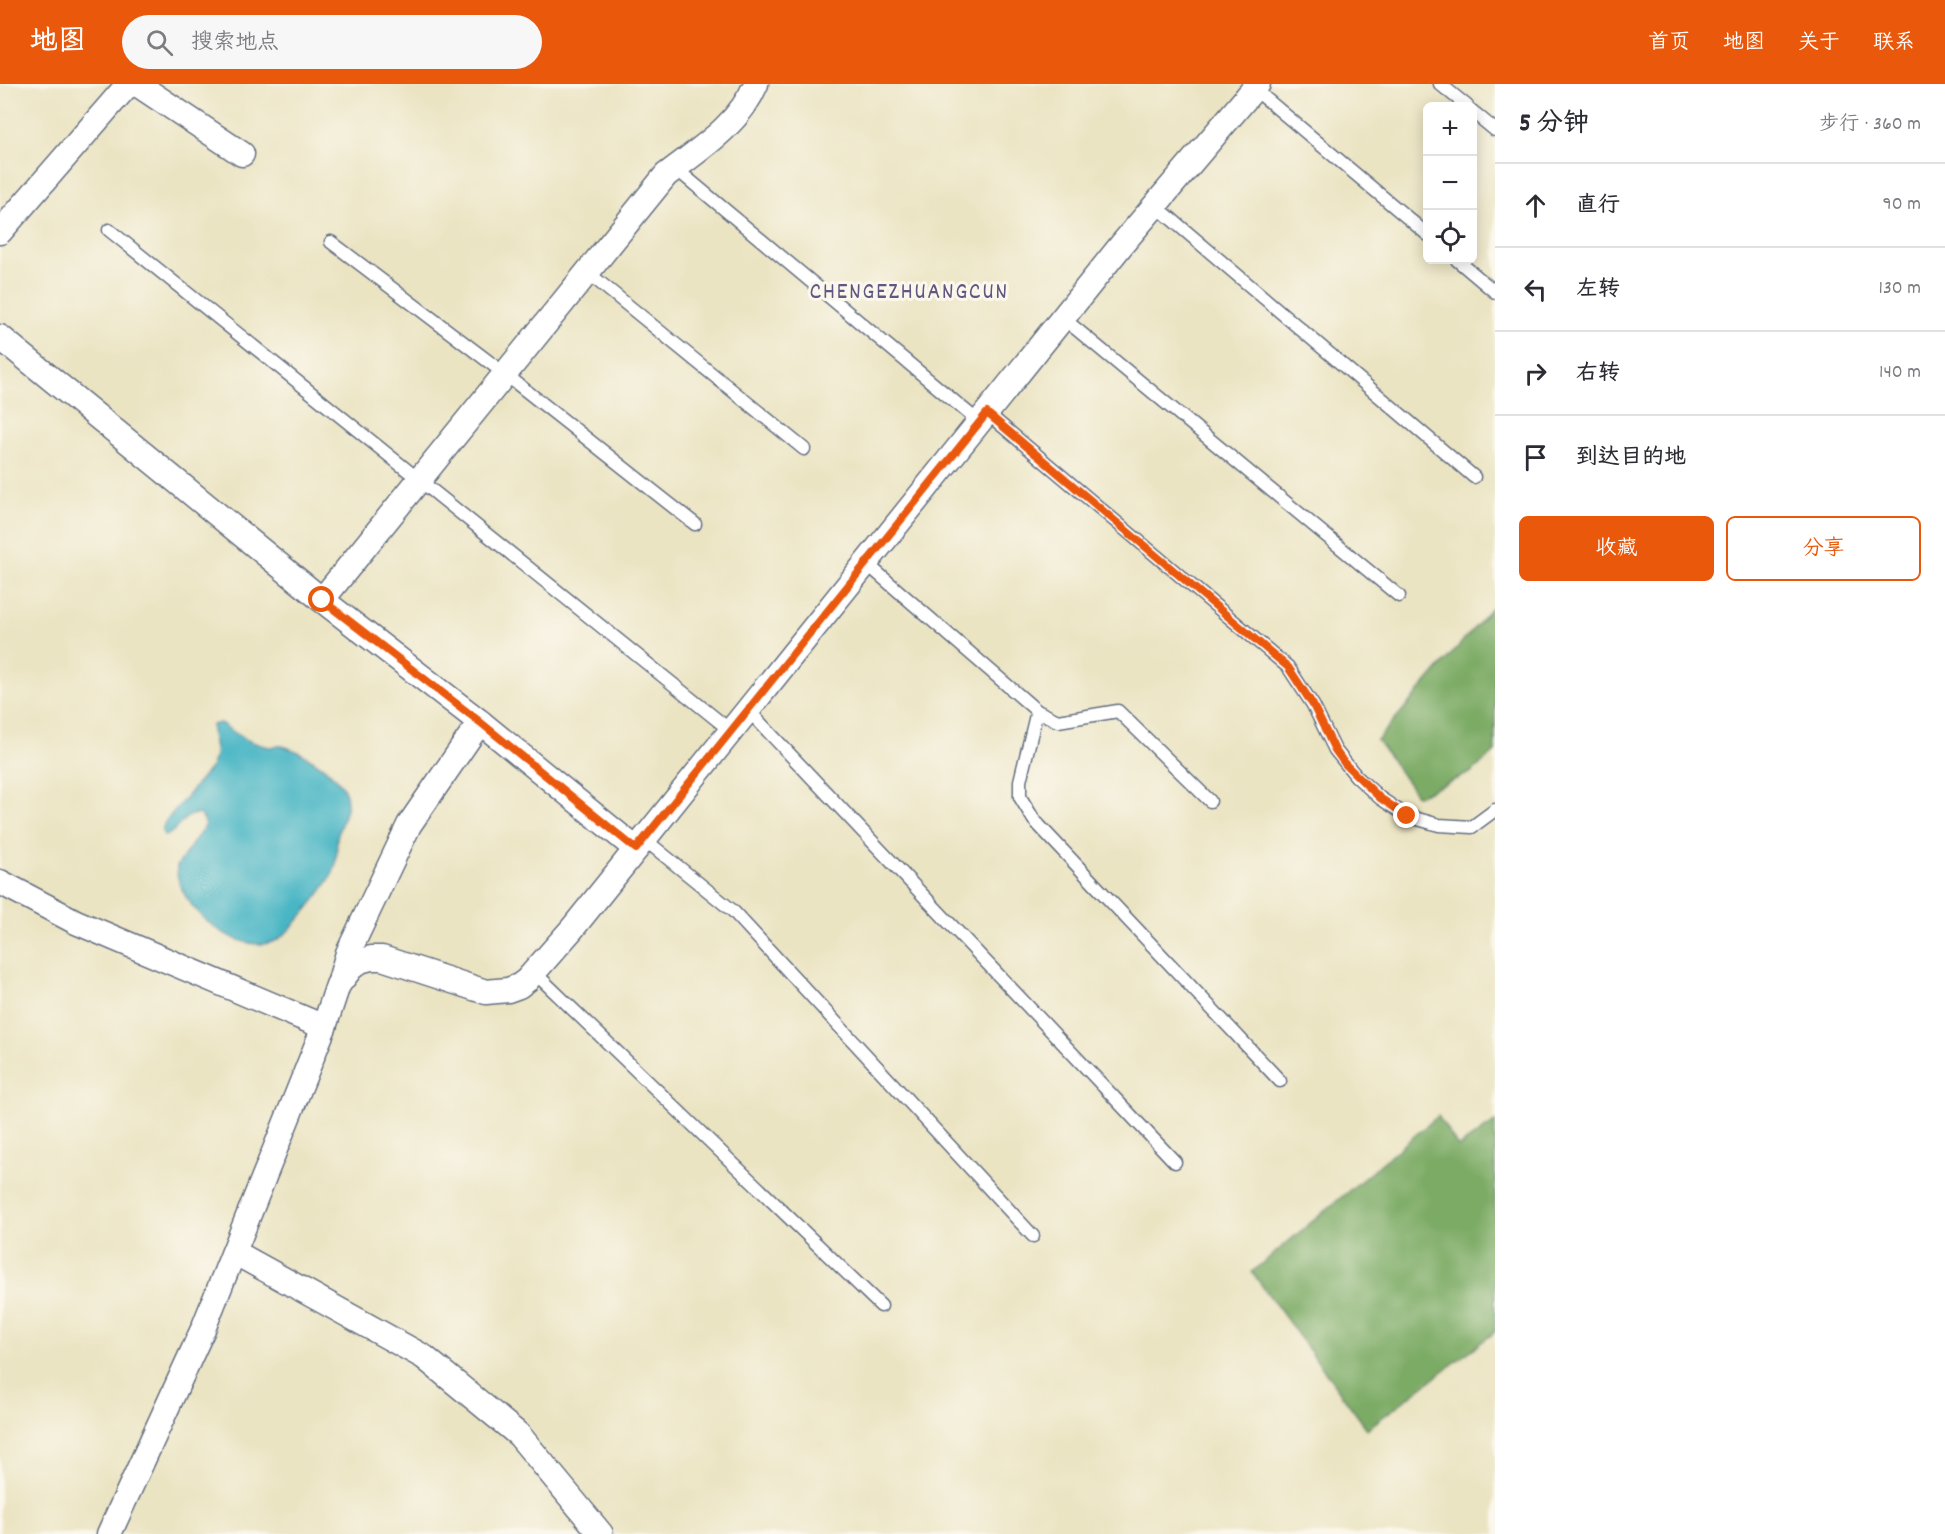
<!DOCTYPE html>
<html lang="zh">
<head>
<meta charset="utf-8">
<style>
  :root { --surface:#fff; --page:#f7f7f7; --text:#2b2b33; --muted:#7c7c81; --line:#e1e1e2; --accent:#ea580c }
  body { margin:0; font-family:Dekko,"LXGW WenKai TC",sans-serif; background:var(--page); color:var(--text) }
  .controls { position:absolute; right:18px; top:18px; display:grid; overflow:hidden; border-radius:9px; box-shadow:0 3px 15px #0003 }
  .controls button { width:54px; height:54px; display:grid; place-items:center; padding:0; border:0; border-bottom:2px solid var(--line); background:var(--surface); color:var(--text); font:30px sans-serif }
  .stop { position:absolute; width:18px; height:18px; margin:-14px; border:4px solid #ea580c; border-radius:50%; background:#fff }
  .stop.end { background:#ea580c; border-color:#fff; box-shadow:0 2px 6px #0008 }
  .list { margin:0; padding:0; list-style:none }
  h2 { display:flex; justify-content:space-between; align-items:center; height:78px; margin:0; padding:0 24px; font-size:26px }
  h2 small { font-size:20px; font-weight:400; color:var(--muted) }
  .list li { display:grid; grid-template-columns:39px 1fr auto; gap:18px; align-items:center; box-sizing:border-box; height:84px; padding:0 24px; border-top:2px solid var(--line) }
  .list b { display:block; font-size:22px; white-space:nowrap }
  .list em { font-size:20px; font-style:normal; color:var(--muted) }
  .actions { display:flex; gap:12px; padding:18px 24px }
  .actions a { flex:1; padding:14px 0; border:2px solid var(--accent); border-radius:9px; text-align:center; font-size:21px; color:var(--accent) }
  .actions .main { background:var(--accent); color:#fff }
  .icon { flex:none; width:33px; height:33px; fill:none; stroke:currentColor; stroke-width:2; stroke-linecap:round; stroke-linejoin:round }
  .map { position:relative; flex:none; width:1495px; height:1450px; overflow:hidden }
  header { display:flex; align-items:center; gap:36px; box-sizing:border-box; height:84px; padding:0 30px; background:var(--accent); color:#fff }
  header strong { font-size:28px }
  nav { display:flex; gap:33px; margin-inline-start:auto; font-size:21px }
  .search { width:420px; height:54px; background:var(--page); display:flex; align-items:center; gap:15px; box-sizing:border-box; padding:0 21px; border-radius:33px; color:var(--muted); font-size:22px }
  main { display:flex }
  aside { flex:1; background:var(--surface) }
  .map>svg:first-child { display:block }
  .forest { fill:#7bab65; stroke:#4b6d62; stroke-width:1.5 }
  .water { fill:#49b6c5; stroke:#327292; stroke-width:1.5 }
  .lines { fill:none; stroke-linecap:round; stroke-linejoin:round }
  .lane-casing { stroke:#646e81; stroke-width:15 }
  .street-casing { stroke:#646e81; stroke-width:27 }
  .lane { stroke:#fff; stroke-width:12 }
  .street { stroke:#fff; stroke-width:24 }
  .route { stroke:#ea580c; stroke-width:8 }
  .labels { text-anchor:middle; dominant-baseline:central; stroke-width:6; stroke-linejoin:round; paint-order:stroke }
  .quarter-label { font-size:24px; letter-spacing:1.5px; fill:#605880; stroke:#fbf7ec }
</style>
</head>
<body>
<header>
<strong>地图</strong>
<div class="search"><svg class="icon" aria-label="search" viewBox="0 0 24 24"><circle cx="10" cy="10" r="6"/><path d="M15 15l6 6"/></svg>搜索地点</div>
<nav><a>首页</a><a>地图</a><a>关于</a><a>联系</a></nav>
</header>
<main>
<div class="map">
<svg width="1495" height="1450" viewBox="0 0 1495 1450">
  <rect width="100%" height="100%" fill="#fbf7ec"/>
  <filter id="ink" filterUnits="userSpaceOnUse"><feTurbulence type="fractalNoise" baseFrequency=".0167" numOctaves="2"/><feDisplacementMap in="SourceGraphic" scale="12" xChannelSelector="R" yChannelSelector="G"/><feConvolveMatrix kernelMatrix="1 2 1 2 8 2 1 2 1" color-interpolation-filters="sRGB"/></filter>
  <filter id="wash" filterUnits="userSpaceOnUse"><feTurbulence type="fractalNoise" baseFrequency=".008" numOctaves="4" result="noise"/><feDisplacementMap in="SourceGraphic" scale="24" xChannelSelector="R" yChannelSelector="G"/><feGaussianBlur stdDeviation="1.35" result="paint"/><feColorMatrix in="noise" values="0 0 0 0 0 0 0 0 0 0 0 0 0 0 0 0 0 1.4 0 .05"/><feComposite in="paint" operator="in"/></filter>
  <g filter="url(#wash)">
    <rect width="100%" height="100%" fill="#ebe4c3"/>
    <!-- forest -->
    <g class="forest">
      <path d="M1495 520V668L1470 689 1417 712 1377 656Z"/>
      <path d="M1438 1032 1458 1063 1495 1038V1248L1367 1345 1252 1188Z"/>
    </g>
    <!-- water -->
    <path class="water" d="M220 639C231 646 242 655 255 659 260 661 267 663 273 663 277 663 278 661 282 662 300 666 331 686 342 702 354 720 340 736 337 754 336 764 338 777 334 786 329 800 290 849 277 856 239 875 174 821 177 782L205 742V738L201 731C183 726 180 747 165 752 160 747 163 744 165 738L211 683C221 662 210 660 212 641Z"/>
  </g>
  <g filter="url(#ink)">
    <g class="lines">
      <defs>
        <g id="lane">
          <path d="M1440 0 1467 22"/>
          <path d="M1252 3 1428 151"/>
          <path d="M1472 27 1495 46"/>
          <path d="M675 84 979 338"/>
          <path d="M1155 121 1474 393"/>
          <path d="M109 146 731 647"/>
          <path d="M331 158 505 290 695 440"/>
          <path d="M1457 176 1495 208"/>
          <path d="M587 188 804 365"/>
          <path d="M1063 234 1399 512"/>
          <path d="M987 329 1288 583 1313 621 1335 666 1356 692 1380 714 1407 732 1439 741 1472 743 1495 726"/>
          <path d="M866 479 1037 627 1020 697V713L1034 736 1280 997"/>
          <path d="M748 626 1175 1078"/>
          <path d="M1037 627 1058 637 1118 627 1210 717"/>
          <path d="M644 755 733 827 1033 1152"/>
          <path d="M534 888 881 1222"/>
        </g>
        <g id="street">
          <path d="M137 0 242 70"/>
          <path d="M0 148 125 4 132 0"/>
          <path d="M0 253 322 516 480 638 636 765"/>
          <path d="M322 516 666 91C701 64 738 42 756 0"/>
          <path d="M0 798 76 838 324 943"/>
          <path d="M341 893 348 869 409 741 480 638"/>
          <path d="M234 1168 424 1273 519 1351 601 1450"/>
          <path d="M109 1450 203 1245 324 943 338 901 351 884 360 877 371 874H382L486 908 508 906 519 902 527 896 572 845 1123 159 1258 0"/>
        </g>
      </defs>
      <!-- lane casing -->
      <use href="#lane" class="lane-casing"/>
      <!-- street casing -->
      <use href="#street" class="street-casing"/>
      <!-- lane -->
      <use href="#lane" class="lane"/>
      <!-- street -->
      <use href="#street" class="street"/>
    </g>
  </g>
  <g class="lines" filter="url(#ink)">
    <!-- route -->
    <path class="route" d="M322 516 480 638 636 765 987 329 1288 583 1313 621 1335 666 1345 680 1380 714 1407 732"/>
  </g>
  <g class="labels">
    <!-- quarter labels -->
    <g class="quarter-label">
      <text x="909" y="209">CHENGEZHUANGCUN</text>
    </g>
  </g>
</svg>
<div class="controls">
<button>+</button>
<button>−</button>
<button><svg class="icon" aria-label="locate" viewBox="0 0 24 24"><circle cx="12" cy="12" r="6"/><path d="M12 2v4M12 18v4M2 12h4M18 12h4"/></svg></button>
</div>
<div class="stop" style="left:322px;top:516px"></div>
<div class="stop end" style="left:1407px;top:732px"></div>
</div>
<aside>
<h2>5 分钟<small>步行 · 360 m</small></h2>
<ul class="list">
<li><svg class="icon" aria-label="ahead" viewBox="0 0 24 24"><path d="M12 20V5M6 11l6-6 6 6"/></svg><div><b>直行</b></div><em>90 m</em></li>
<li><svg class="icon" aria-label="left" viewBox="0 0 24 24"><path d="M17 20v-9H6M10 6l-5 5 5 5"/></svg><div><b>左转</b></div><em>130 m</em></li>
<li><svg class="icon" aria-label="right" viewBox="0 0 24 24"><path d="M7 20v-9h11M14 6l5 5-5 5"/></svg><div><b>右转</b></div><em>140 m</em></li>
<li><svg class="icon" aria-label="arrive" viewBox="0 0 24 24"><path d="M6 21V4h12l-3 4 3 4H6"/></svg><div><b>到达目的地</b></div></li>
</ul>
<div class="actions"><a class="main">收藏</a><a>分享</a></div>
</aside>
</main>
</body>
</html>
